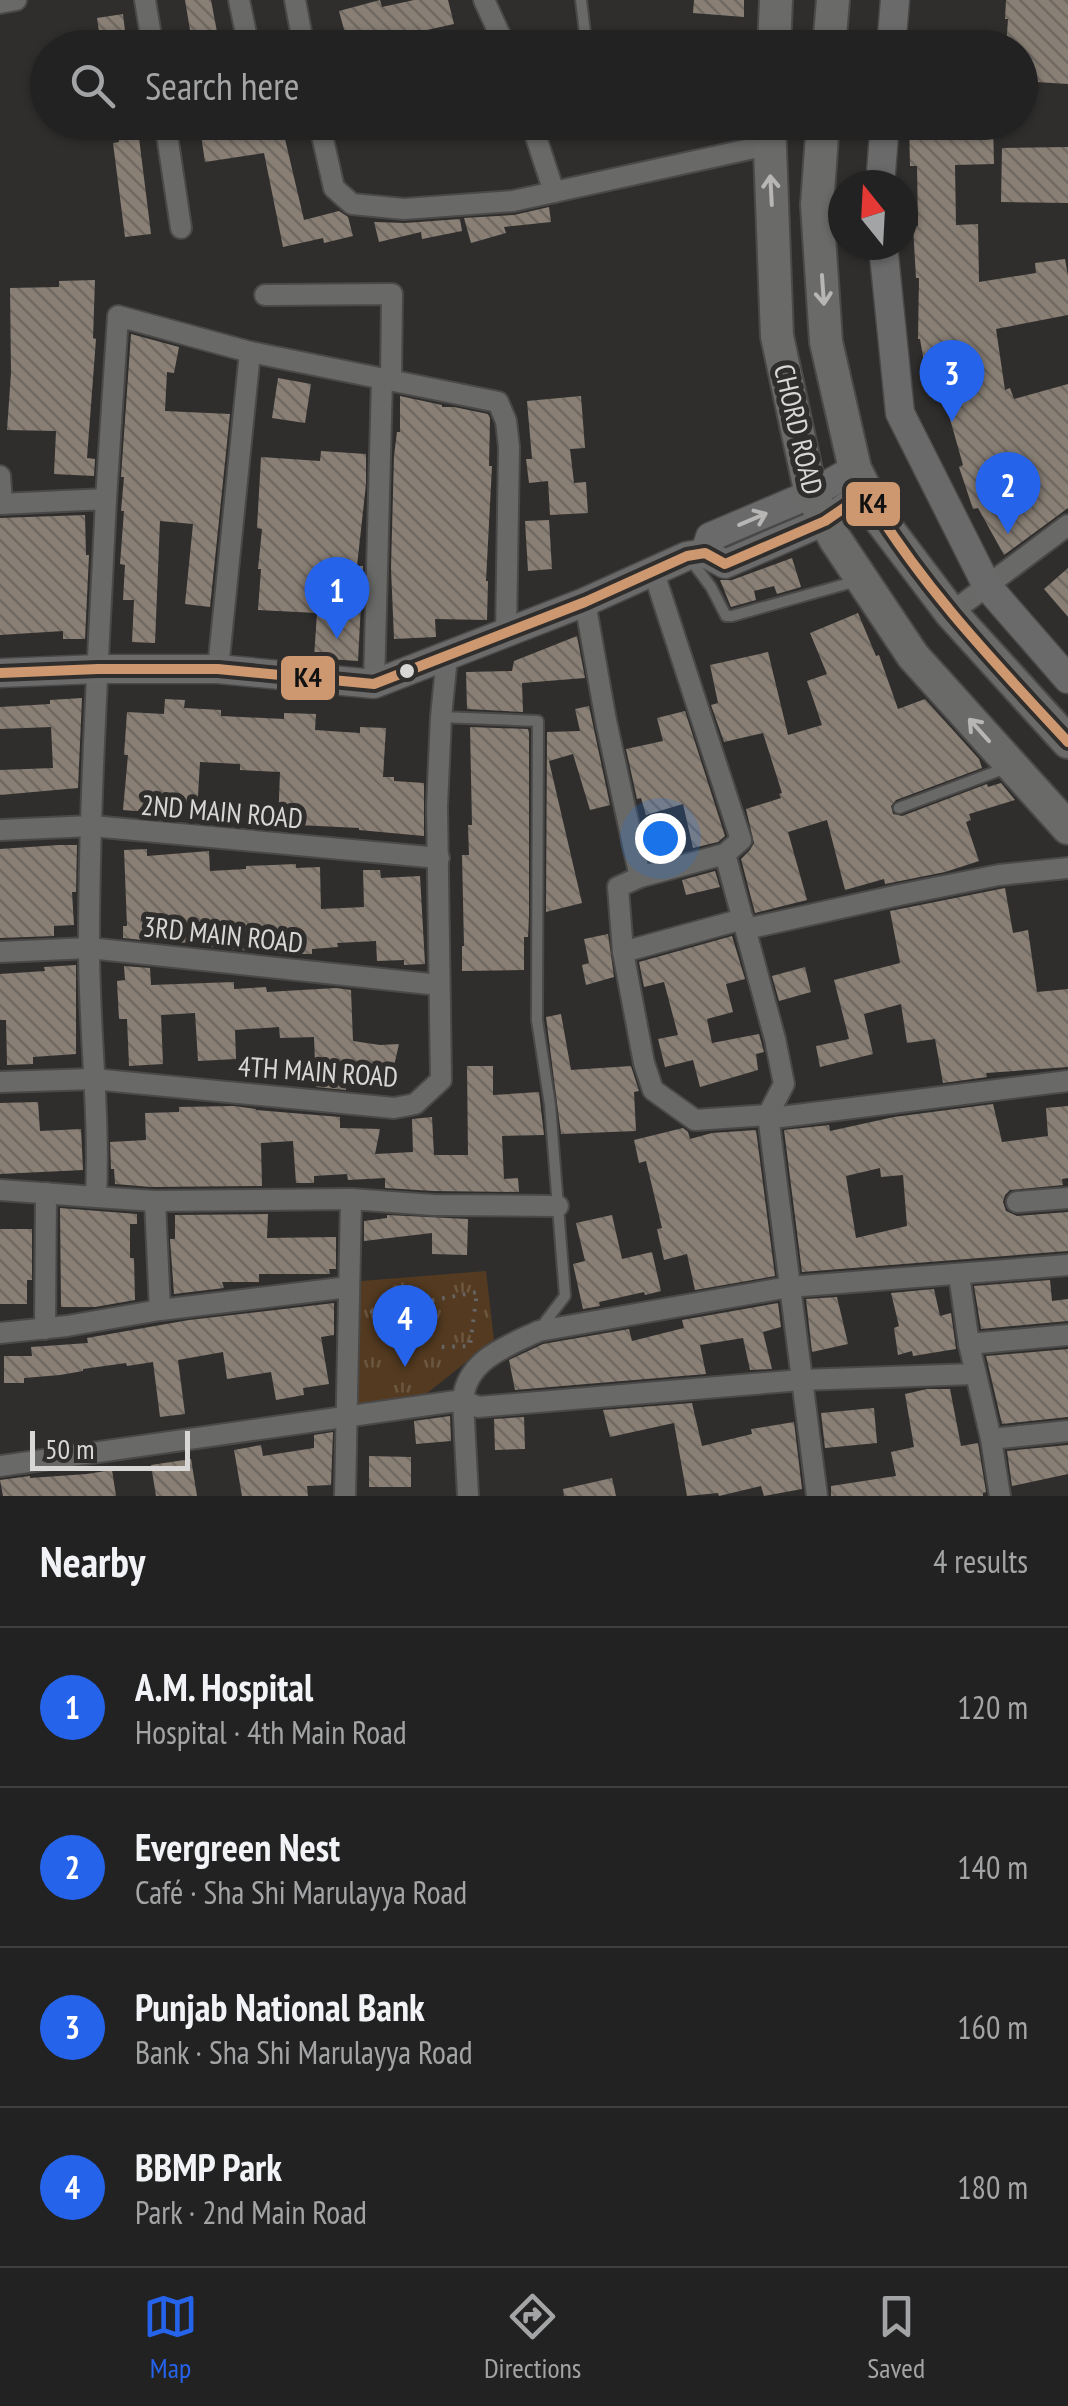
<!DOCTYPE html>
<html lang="en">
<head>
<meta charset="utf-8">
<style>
  :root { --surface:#232222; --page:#2b2a2a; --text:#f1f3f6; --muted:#a3a4a5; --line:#403f40; --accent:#2563eb }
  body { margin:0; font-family:"PT Sans Narrow",sans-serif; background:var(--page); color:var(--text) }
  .compass { position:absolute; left:828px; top:170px; width:90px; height:90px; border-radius:50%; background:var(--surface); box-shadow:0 2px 8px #0004; rotate:342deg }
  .scale { position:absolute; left:30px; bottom:25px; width:160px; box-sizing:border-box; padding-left:10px; border:5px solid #d8d7d5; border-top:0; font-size:28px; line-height:35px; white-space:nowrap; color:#d8d7d5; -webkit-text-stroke:8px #302e2c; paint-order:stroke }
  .you { position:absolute; left:660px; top:838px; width:35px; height:35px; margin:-25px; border:8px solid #fff; border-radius:50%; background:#1a73e8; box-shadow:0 0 0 15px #1a73e833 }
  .badge { display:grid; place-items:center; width:65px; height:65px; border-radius:50%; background:var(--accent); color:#fff; font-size:32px; font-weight:700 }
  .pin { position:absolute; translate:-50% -82px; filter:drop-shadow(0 2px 5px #0008) }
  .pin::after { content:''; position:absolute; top:52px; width:35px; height:30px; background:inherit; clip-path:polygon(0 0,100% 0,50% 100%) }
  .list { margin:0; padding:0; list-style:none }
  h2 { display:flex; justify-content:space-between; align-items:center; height:130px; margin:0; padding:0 40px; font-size:42px }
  h2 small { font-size:32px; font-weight:400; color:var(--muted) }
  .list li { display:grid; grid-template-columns:65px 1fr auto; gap:30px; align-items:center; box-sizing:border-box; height:160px; padding:0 40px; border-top:2px solid var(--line) }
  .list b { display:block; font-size:38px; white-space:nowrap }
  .list p { margin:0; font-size:32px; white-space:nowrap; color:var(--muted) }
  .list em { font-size:32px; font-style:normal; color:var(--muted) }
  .icon { flex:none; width:55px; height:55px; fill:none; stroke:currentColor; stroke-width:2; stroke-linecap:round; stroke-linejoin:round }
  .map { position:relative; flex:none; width:1068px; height:1496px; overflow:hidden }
  .search { position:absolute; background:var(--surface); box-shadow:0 2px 8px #0004; left:30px; right:30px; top:30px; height:110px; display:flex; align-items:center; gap:25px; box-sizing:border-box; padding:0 35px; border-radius:55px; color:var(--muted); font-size:38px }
  .sheet { height:770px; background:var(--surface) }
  nav { display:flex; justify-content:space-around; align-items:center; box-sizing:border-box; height:140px; border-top:2px solid var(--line); background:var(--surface); font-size:28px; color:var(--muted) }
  nav a { display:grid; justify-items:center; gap:5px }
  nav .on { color:var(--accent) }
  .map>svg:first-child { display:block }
  .park { fill:url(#park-tufts) }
  .building { fill:url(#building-back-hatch); fill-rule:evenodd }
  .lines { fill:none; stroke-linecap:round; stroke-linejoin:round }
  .lane-casing { stroke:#4a4948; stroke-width:14 }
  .street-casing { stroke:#4a4948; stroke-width:24 }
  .secondary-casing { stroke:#4a4948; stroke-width:31 }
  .primary-casing { stroke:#4a4948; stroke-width:36 }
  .path { stroke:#676767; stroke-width:4; stroke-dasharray:2.5 8; stroke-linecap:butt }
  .lane { stroke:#696968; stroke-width:10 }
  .street { stroke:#696968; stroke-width:20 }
  .secondary { stroke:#6b6a6a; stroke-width:28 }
  .primary { stroke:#6a6a68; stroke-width:32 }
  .bus-1-casing { stroke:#302e2c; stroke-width:18 }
  .bus-1 { stroke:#cd976f; stroke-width:10 }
  .oneway { stroke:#b7b6b4 }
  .oneway2 { stroke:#b7b6b5 }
  .bus-dot { fill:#d8d7d5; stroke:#302e2c; stroke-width:4 }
  .labels { text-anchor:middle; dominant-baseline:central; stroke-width:10; stroke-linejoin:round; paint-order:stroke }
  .street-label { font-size:28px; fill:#d8d7d5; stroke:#302e2c }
  .line-badge { stroke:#302e2c; stroke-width:4 }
  .pale-badge-label { font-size:28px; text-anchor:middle; font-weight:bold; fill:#111 }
</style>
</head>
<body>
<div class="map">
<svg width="1068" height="1496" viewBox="0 0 1068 1496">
  <defs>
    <pattern id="park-tufts" width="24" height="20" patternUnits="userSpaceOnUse" patternTransform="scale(2.5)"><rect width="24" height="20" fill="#533a20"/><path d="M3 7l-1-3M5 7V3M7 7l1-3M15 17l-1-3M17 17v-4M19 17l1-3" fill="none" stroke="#6b5640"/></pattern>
    <pattern id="building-back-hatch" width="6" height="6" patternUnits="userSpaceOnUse" patternTransform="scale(2.5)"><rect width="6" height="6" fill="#897f75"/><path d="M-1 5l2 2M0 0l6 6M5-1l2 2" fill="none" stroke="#706962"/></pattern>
  </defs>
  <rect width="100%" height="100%" fill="#2f2e2d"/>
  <!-- park -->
  <path class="park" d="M486 1271 494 1340 426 1394 350 1415 349 1282Z"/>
  <!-- building -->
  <g class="building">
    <path d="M185 0H211L220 48H193Z"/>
    <path d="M380 0 382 7 414 0H448L454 24 391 38 360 48H349L339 11Z"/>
    <path d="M694 0H744V17L693 13Z"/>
    <path d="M1006 0H1068V84L1020 81V48H1006L1008 19H1005Z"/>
    <path d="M123 14 127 48H107L106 37 100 38 97 18Z"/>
    <path d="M116 122H137L151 234 125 237 113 143 119 142Z"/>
    <path d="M199 122H230L231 131 281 122 304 220 339 211 348 217 353 236 324 243 323 238 283 247 264 153 205 162Z"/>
    <path d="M909 122H993L994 164 955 165 956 225 978 224 979 282 1036 273 1035 263 1065 259 1068 276V315L996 329 1005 390 1010 388 1014 399 1068 384V508L1004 555 978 508 973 509 959 467 963 465 943 394 930 397 920 339H918L919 278H916L913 226H918L917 166H910Z"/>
    <path d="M1068 147V203L1001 202 1002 148Z"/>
    <path d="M549 207 551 222 504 227 506 233 471 243 464 218 514 215Z"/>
    <path d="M460 219 462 231 422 239 421 232 379 242 374 222 405 223Z"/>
    <path d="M95 280 93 338 96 339 87 458 95 459 94 476 54 474 56 431 7 430 11 373 10 288 59 287V281Z"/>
    <path d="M131 334 179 347 174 373 167 372 165 411 230 414 210 607 185 604 193 524 160 521 155 643 132 642 134 600H123L125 565 120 564 124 511H121L124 477H121Z"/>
    <path d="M278 378 311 384 305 423 272 418Z"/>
    <path d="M400 396 442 405V407H454L488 414 490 418 489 466H492L486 581H488L487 620 435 619 436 637 394 639 391 568 394 456 397 432H400Z"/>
    <path d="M581 396 585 448 570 449 574 483 586 482 588 513 550 515 548 481 529 483 526 459H532L527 401Z"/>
    <path d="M321 451 366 454V484L357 566H363L358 661 314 658 317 613 258 610 261 569H258L262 529 257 528 261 457 320 461Z"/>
    <path d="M85 515 86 555H89L85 639H63V631L0 635V518Z"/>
    <path d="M549 520 552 569 528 571 525 521Z"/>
    <path d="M792 558 801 587 777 594 774 586 754 591 756 600 731 607 720 580H732Z"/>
    <path d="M1068 568V617L1044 589Z"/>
    <path d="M858 613 876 656 879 655 898 709 925 699 979 759 982 768 896 800 891 806 893 814 902 816 987 784 988 787 1001 783 1015 800 969 814 971 820 966 822 979 861 945 872 885 884 884 879 845 890 827 820 788 832 807 900 755 913 741 859 750 850 754 843 746 809 781 798 779 794 782 793 763 733 724 742 711 705 718 703 710 665 768 652 788 735 822 725 807 681 827 674 810 633Z"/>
    <path d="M577 636 585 678 522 683 523 712 467 709 466 672 512 671 514 661Z"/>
    <path d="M82 698 78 788 0 795V770L53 768 51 727 0 729V707L50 704V700Z"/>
    <path d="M165 699 185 700 184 708 221 710V716L284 719V713L316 714 315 730 360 733V727L386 728 383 777H394V781L424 783V836L359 830V828L278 824 280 772 240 770V764L200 762 197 812 162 810 161 813 123 810 128 755H124L127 712 164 714Z"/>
    <path d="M589 706 610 805 590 810 573 754 549 761 582 903 546 912 547 732 580 731 575 709Z"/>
    <path d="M685 711 725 836 718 842 693 848 683 804 646 815 641 798 637 799 626 749 663 741 657 718Z"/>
    <path d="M470 727 528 729 529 733V916L528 937H524V970L462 971V946H464L462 855H469L468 825H472Z"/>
    <path d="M59 845H77L76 892H72L74 925 54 926V936L0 938V849Z"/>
    <path d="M147 849V856L209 851 210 871 246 869V866L296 864V868L320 867 321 909 364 907 363 870H380L381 878 420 876 425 964 404 965V960L377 961 376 941 337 943 338 947 312 949V954H281L200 946V942L171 943 123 938V926H127L124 850Z"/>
    <path d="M715 871 720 887 686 895 682 880Z"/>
    <path d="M1005 888 1013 933 1028 930 1037 992 1068 989V1067L986 1073 987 1077 943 1083 935 1039 907 1043 901 1004 864 1014 873 1054 820 1067 816 1046 849 1039 834 980 900 963 890 911Z"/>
    <path d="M608 934 614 977 586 985 582 965 589 963 584 939Z"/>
    <path d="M732 936 745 979 726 984 733 1012 707 1019 712 1043 759 1034 764 1052 756 1054 758 1070 700 1087 693 1060 665 1067 658 1039 678 1035 664 982 644 987 639 962Z"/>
    <path d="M76 965V1054L33 1057V1064L7 1065 6 1020H0V974L45 971 44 967Z"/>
    <path d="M124 966 150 968 151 985 234 982V989L266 987 267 992 336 988 351 990 353 1041 380 1045 399 1044 389 1088 346 1082V1090L316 1087 314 1037 280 1038 279 1027 235 1030 236 1059 198 1061 195 1013 161 1015 163 1064 129 1066 127 1019H119L117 981 125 980Z"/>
    <path d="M805 967 811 992 779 1001 772 976Z"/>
    <path d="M561 1014 571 1070 631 1066 639 1091 634 1092 636 1131 561 1134 546 1017Z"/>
    <path d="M467 1066H493V1095L539 1092 544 1135 502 1136 504 1179 518 1178 519 1192 434 1191 385 1188V1178L348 1180 347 1174 314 1176V1183H296L293 1141 261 1143 262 1186 151 1187 115 1184 114 1169H111L110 1142 146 1140 145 1113 179 1112V1107L234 1106 256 1109V1110L340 1117V1128L380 1129 375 1154 413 1152 412 1119 432 1117 434 1155H468Z"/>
    <path d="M38 1102 40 1131 81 1129 83 1170 0 1174V1103Z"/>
    <path d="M993 1104 1002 1142 1048 1136 1046 1108 1068 1106V1178L1062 1179 1063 1185 1010 1190 1005 1195 1003 1202 1006 1211 1017 1216 1068 1212V1251L802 1272 784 1130 829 1125 830 1131 894 1117ZM880 1168 881 1177 903 1175 907 1226 856 1238 846 1176Z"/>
    <path d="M683 1128 688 1132 690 1139 712 1133 756 1130 775 1276 695 1290 687 1254 664 1260 657 1229 662 1228 646 1161 639 1163 634 1140Z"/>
    <path d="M60 1208 137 1214V1224H130V1258H134L135 1300 95 1307H61Z"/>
    <path d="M268 1214 267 1238 336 1237V1269H329L330 1274H259V1282H222L224 1288 174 1294 170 1239H175V1215Z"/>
    <path d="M387 1215 468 1219 467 1255 432 1254V1233L364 1241V1221L387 1218Z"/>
    <path d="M612 1215 622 1259 652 1252 661 1291 645 1295 644 1292 599 1302 600 1306 583 1309 573 1264 585 1261 576 1223Z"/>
    <path d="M0 1229H32V1280H27V1304H0Z"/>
    <path d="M1050 1280 1052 1301 1068 1299V1321L981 1329 974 1286Z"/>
    <path d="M934 1289 940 1316 951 1313 956 1349 913 1356 912 1351 898 1355 894 1328 899 1326 891 1293Z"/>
    <path d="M837 1297 848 1344 812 1352 806 1299Z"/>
    <path d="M334 1303V1335L321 1337 329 1384 303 1388 304 1395 276 1400 271 1372 227 1379 223 1352 178 1360 185 1414 160 1417 153 1362 127 1366 126 1363 83 1369V1371L60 1375 24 1378V1383H4V1356H32L31 1347 88 1343 87 1338 189 1320Z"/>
    <path d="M778 1303 781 1327 763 1332 772 1369 750 1370 743 1338 700 1345 706 1374 515 1390 509 1360 543 1344 629 1329 632 1341 684 1328 682 1320Z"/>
    <path d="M1068 1349V1417L1002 1424 986 1356Z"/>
    <path d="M927 1389H950L961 1446 978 1443 986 1492 983 1493V1496H831V1486L896 1476 891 1452 914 1447 905 1394Z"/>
    <path d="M692 1403 702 1446 752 1434 751 1429 794 1422 802 1489 764 1496 761 1486 719 1496 718 1493 687 1496 674 1423 610 1437 603 1410Z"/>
    <path d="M874 1408 877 1443 825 1448 821 1413Z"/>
    <path d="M450 1416 451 1441 416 1444 414 1421Z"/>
    <path d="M524 1417 525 1449 495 1450 494 1419Z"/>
    <path d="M333 1432 331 1485 307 1486 308 1496H242L234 1450 261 1445 263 1456 314 1448V1435Z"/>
    <path d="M1068 1445V1474L1012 1486 1007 1451Z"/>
    <path d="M369 1456 411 1457V1487H369Z"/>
    <path d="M191 1459 197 1496H156L151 1465Z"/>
    <path d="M112 1470 116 1496H3L0 1480 30 1476V1478L87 1474Z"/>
    <path d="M612 1478 616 1496H564L563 1489Z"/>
  </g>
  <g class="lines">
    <defs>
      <g id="lane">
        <path d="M581 0 585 33 595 48"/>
        <path d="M690 559 711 587 726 616H732L857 581"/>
        <path d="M441 717 538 721 537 1020 550 1105 565 1296 539 1330"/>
        <path d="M899 808 1006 768"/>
      </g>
      <g id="street">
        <path d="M145 0 153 48"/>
        <path d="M239 0 249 48"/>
        <path d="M295 0 304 48"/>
        <path d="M484 0 506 48"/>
        <path d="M0 3 16 0"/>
        <path d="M165 122 181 228"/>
        <path d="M319 122 334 188 352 204 404 209 513 201 768 145"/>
        <path d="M531 122 554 192"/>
        <path d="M265 295 392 294 391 381"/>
        <path d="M0 476 2 504"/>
        <path d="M106 499 118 316 250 352 498 402 506 421 509 447 506 633"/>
        <path d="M0 504 106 499C99 648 89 797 89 947 89 1030 100 1114 96 1197L0 1190"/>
        <path d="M654 573 741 840 725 854 775 1039 784 1084 768 1115 817 1496"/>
        <path d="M585 602 606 721 640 877"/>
        <path d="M951 613 1068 525"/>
        <path d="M218 669 250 352"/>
        <path d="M374 684 382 380"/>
        <path d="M0 830 92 826 439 858"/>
        <path d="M725 854 640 877 618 887 623 952 644 1063 653 1090 695 1120 768 1115 781 1117 1068 1081"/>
        <path d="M746 929 899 895 999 875 1068 868"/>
        <path d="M0 952 89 948 439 985"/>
        <path d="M623 952 743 919"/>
        <path d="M0 1082 93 1079 394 1108 415 1104 441 1080 437 807 441 717 447 657"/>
        <path d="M96 1197 155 1201 351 1199 433 1205 558 1206"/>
        <path d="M155 1201 160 1310"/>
        <path d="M1017 1202 1068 1198"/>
        <path d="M959 1275 969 1344 991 1439 1000 1496"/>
        <path d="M45 1329 46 1193"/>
        <path d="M0 1333 67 1326 160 1310 349 1287"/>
        <path d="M969 1344 1068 1335"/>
        <path d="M975 1374 801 1380 478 1407 463 1400C466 1360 507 1346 539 1331L789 1287 1068 1265"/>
        <path d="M991 1439 1068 1431"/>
        <path d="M0 1466 463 1400 468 1496"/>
        <path d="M345 1496 351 1199"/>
      </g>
      <g id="secondary">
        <path d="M891 48 895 0"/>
        <path d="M880 185 885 122"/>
        <path d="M883 245 900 413 987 586 1068 679"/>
        <path d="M705 553 710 537 811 494 855 469"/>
        <path d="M0 673 98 669H218L374 684 585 602 687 556 705 553 725 564 825 521 866 493"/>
      </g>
      <g id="primary">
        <path d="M774 48 776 0"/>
        <path d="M829 48 833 0"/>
        <path d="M769 122 777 336 811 494 835 539 913 656 1068 828"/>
        <path d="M823 122 817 205 826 342 855 469 880 519 951 613 1068 742"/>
      </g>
    </defs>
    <!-- lane casing -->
    <use href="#lane" class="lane-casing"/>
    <!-- street casing -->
    <use href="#street" class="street-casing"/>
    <!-- secondary casing -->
    <use href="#secondary" class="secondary-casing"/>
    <!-- primary casing -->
    <use href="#primary" class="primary-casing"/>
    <!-- path -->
    <path class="path" d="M370 1312 477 1292 470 1346 438 1347"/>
    <!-- lane -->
    <use href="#lane" class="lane"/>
    <!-- street -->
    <use href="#street" class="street"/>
    <!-- secondary -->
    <use href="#secondary" class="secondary"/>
    <!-- primary -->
    <use href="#primary" class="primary"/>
    <defs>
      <path id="bus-1" d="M0 673 98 669H218L374 684 585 602 687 556 705 553 725 564 825 521 866 493C921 586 995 663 1068 742"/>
    </defs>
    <!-- bus-1 casing -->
    <use href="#bus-1" class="bus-1-casing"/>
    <!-- bus-1 -->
    <use href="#bus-1" class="bus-1"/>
  </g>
  <!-- one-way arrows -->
  <defs><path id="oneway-shaft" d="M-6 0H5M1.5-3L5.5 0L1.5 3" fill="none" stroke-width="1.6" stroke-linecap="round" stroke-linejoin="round" transform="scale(2.5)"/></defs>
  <g class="oneway">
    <use href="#oneway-shaft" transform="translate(771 190) rotate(-93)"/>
    <use href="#oneway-shaft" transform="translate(823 290) rotate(86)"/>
    <use href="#oneway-shaft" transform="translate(979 730) rotate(-132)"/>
  </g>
  <use class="oneway2" href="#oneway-shaft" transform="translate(753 519) rotate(-23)"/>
  <!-- markers -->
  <circle class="bus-dot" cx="407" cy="671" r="9"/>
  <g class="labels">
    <!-- street labels -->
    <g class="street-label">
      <text transform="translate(799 429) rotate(77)">CHORD ROAD</text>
      <text transform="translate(222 811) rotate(5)">2ND MAIN ROAD</text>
      <text transform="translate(223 934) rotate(6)">3RD MAIN ROAD</text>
      <text transform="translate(318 1071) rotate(4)">4TH MAIN ROAD</text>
    </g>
  </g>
  <g class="line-badge">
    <rect x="844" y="480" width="58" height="48" rx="10" fill="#cd976f"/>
    <rect x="279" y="654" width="58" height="48" rx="10" fill="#cd976f"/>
  </g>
  <g class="pale-badge-label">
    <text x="873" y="513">K4</text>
    <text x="308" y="687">K4</text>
  </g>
</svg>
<svg class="compass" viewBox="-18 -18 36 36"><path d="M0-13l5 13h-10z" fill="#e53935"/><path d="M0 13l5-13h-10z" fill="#a3a4a5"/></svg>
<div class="scale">50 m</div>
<div class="you"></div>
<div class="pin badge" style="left:337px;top:639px">1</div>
<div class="pin badge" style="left:1008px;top:534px">2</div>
<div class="pin badge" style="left:952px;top:422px">3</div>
<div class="pin badge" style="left:405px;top:1367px">4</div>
<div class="search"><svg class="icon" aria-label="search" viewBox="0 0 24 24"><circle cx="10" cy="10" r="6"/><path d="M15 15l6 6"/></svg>Search here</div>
</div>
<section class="sheet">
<h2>Nearby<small>4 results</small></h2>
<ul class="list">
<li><span class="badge">1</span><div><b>A.M. Hospital</b><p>Hospital · 4th Main Road</p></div><em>120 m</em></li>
<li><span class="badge">2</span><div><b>Evergreen Nest</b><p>Café · Sha Shi Marulayya Road</p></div><em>140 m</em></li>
<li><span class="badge">3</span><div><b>Punjab National Bank</b><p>Bank · Sha Shi Marulayya Road</p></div><em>160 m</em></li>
<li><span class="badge">4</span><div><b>BBMP Park</b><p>Park · 2nd Main Road</p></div><em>180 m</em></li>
</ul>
</section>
<nav>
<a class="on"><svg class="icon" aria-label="map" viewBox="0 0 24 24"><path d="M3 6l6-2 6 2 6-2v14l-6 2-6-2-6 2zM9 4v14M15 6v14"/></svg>Map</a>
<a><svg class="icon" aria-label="directions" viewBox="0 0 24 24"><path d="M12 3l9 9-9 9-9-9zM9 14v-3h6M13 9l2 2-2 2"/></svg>Directions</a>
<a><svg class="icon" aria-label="saved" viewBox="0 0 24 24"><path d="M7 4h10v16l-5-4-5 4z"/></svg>Saved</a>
</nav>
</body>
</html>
